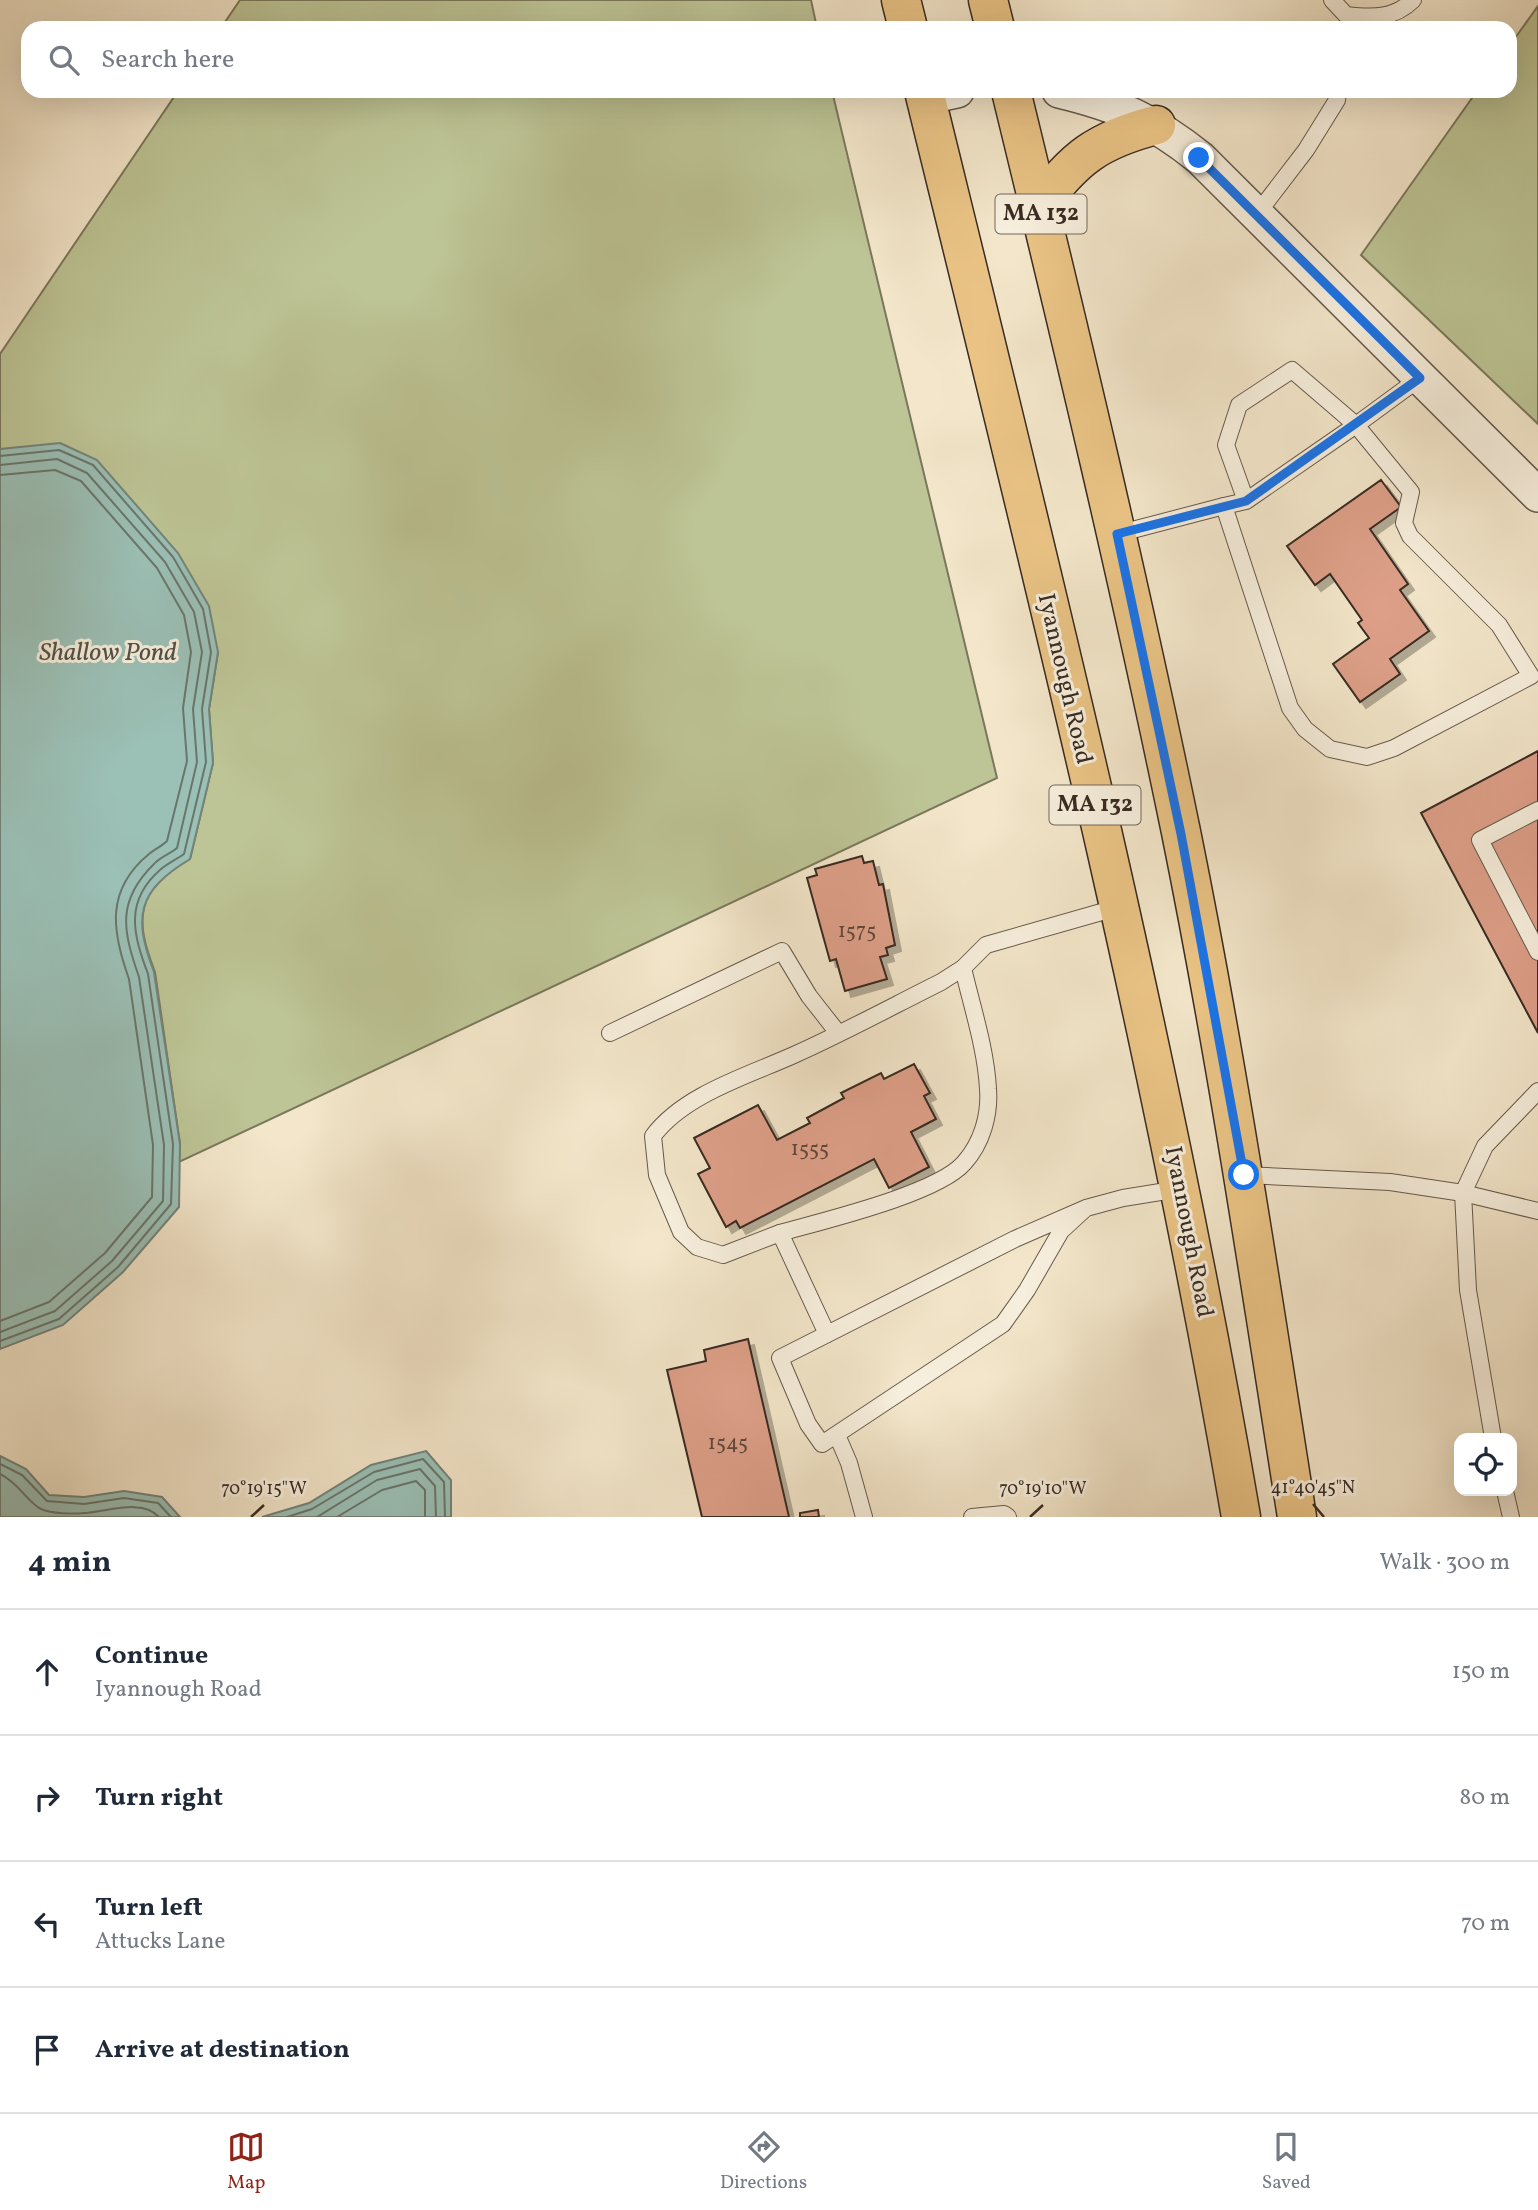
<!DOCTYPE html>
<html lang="en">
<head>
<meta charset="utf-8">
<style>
  :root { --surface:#fff; --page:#f2f2f3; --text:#1f2937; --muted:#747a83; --line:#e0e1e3; --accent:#8f2418 }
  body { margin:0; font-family:Vollkorn,serif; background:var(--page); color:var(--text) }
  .controls { position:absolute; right:21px; bottom:21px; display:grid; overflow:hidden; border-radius:14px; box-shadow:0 7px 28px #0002 }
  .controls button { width:63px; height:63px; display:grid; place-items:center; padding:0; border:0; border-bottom:2px solid var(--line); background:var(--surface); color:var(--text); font:35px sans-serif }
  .stop { position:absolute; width:21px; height:21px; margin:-16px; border:5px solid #1a73e8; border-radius:50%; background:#fff }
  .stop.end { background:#1a73e8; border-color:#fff; box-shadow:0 2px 7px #0008 }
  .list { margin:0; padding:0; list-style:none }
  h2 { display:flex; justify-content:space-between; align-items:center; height:91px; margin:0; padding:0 28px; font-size:30px }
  h2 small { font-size:23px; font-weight:400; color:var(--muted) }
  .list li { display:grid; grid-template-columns:46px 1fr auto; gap:21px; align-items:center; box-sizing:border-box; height:126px; padding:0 28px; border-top:2px solid var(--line) }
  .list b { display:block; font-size:26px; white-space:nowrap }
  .list p { margin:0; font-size:23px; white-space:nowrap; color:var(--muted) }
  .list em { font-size:23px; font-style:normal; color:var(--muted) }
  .icon { flex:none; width:38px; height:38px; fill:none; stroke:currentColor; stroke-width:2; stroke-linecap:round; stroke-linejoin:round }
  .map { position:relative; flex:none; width:1538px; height:1517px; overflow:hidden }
  .search { position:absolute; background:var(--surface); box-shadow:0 7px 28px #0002; left:21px; right:21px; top:21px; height:77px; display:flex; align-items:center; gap:18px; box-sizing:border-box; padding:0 24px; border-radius:21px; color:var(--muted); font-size:26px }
  .sheet { height:595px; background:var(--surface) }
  nav { display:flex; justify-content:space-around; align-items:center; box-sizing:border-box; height:98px; border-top:2px solid var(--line); background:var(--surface); font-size:19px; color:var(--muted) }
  nav a { display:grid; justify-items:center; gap:4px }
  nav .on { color:var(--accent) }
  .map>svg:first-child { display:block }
  .green { fill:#bdc495; stroke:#7a785c; stroke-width:2 }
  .water { fill:#9bc0b6; stroke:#73847b; stroke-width:2 }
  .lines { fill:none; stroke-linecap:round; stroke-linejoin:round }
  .shore { stroke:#6a766c; stroke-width:2 }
  .building { fill:#dd9f88; stroke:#382b23; stroke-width:2; filter:url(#shadow) }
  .service-casing { stroke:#675a4d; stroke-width:18 }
  .minor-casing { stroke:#675a4d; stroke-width:36 }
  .primary-casing { stroke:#382b23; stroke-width:41 }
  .service { stroke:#f7efdd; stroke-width:16 }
  .minor { stroke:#f7efdd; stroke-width:33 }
  .primary { stroke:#eac385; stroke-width:38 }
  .route { stroke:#1a73e8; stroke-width:9 }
  .ticks { fill:none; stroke:#382b23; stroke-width:2.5 }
  .labels { text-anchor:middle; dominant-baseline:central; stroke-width:6; stroke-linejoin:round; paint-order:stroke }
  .number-label { font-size:21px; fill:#61483c }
  .shield { fill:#f7efdd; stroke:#71665b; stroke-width:2 }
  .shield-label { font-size:23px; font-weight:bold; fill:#382b23 }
  .street-label { font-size:24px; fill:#382b23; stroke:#f7efdd }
  .water-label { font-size:26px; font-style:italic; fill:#515048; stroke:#f7efdd }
  .ticks-label { font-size:18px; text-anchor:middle; fill:#382b23; stroke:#f7efdd; stroke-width:6; stroke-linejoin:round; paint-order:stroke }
</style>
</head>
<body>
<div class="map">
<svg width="1538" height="1517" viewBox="0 0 1538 1517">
  <defs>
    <filter id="shadow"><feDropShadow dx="6" dy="6" stdDeviation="0" flood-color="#0004"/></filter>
  </defs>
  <rect width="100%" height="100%" fill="#f3e6ca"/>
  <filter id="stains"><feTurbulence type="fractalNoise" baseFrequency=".00286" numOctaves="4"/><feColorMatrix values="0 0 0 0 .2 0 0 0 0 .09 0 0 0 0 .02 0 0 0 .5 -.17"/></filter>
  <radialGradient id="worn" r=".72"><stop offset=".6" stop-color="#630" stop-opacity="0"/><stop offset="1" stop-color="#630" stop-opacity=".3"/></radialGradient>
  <!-- green -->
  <g class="green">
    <path d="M240 0H811L817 28H221Z"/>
    <path d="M1538 6V424L1361 255 1477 91H1510V45Z"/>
    <path d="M178 91H832L997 778 179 1162 180 1144 155 972C133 916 137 891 190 859L213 763 209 709 218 652 0 449V354Z"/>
  </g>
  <!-- water -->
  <g class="water">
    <path d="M60 443 97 460 178 553 209 606 218 652 209 709 213 763 190 859C137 891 133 917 154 972L180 1144 179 1207 123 1272 63 1325 0 1349V449Z"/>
    <path d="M426 1451 451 1480V1517H262L309 1503 371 1465Z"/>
    <path d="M0 1456 26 1469 49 1495 84 1497 124 1491 162 1497 180 1517H0Z"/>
  </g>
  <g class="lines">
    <!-- shore -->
    <g class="shore">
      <path d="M0 456 59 450 93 465 173 557 203 609 211 652 202 709 206 762 184 854C177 859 168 863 161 869 124 901 133 934 148 974L173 1144 171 1204 118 1267 59 1319 0 1341"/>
      <path d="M0 465 57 459 87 473 165 562 194 612 202 652 193 709 197 762 177 848C170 854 160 857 154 864 116 901 123 931 139 977L164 1145 163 1201 112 1261 55 1311 0 1332"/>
      <path d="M0 475 55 470 81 481 157 568 184 615 191 652 183 708 187 761 167 841C162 846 155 849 149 854 105 890 112 932 129 979L153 1145 152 1197 105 1253 49 1302 0 1321"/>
      <path d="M0 1464 22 1475 47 1501 84 1504 124 1498 158 1503 171 1517"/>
      <path d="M0 1474C20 1484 27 1502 41 1509 52 1514 73 1514 85 1513 107 1512 142 1498 159 1517"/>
      <path d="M287 1517 312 1509 374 1472 423 1459 444 1482 445 1517"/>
      <path d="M317 1517 377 1480 420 1469 435 1486 436 1517"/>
      <path d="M337 1517 382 1490 416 1481 425 1490V1517"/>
    </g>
  </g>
  <!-- building -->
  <g class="building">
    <path d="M1381 480 1401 507 1370 529 1408 584 1400 590 1429 631 1390 659 1400 674 1360 702 1333 664 1369 638 1358 623 1362 620 1330 574 1315 585 1287 546Z"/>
    <path d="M1538 751V1033L1421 813Z"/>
    <path d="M862 856 864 863 873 861 879 885 883 884 895 945 886 948 888 955 880 957 887 979 845 991 836 959 830 961 807 878 817 875 815 869Z"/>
    <path d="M914 1064 930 1093 924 1096 936 1119 911 1132 929 1167 889 1188 874 1159 740 1228 736 1221 726 1227 698 1174 710 1168 694 1138 758 1105 777 1140 810 1123 807 1118 844 1098 841 1093 881 1073 884 1079Z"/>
    <path d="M748 1339 789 1517H702L667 1370 706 1361 704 1350Z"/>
    <path d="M818 1510 819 1517H800V1513Z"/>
  </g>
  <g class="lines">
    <defs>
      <g id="service">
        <path d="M1332 0 1346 15C1372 18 1394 19 1413 0"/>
        <path d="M1257 214 1306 150 1337 100 1338 91"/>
        <path d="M1224 506 1246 501 1226 445 1239 405 1292 370 1356 425 1246 501"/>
        <path d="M1117 534 1224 506 1290 708 1305 729 1330 749 1367 757 1394 748 1531 676 1499 625 1410 536 1404 523 1411 492 1356 425 1420 378"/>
        <path d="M1538 810 1480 840 1538 952"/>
        <path d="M610 1033 782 951 809 996 838 1033"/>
        <path d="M1244 1175 1390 1182 1463 1193 1538 1211"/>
        <path d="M1086 1208 1061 1231 1027 1290 1003 1324 822 1444 808 1424 780 1358 1015 1239 1086 1208 1123 1198 1179 1189"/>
        <path d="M780 1233C822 1221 937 1194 964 1163 982 1143 990 1115 988 1089 986 1049 972 1007 963 968"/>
        <path d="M827 1334 780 1233 723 1255 697 1247 681 1232 657 1175 653 1136C684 1094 750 1075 796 1054 845 1032 893 1006 941 982L963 968 986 945 1119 907"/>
        <path d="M837 1435 849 1463 864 1517"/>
        <path d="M1493 1438 1468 1290 1463 1193 1485 1146 1538 1091"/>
        <path d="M1505 1491 1511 1517"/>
        <path d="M972 1517 1004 1514 1008 1517"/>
      </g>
      <g id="minor">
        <path d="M1059 91C1117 105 1153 120 1200 158L1538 495"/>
        <path d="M925 98 957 91"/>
      </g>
      <g id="primary">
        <path d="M901 0 908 28"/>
        <path d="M988 0 995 28"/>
        <path d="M924 91C1040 564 1159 1037 1241 1517"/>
        <path d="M1011 91C1071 337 1130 584 1181 832 1227 1059 1261 1288 1297 1517"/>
        <path d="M1039 206C1074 158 1098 140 1156 125"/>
      </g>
    </defs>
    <!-- service casing -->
    <use href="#service" class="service-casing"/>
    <!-- minor casing -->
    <use href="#minor" class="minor-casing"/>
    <!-- primary casing -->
    <use href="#primary" class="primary-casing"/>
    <!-- service -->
    <use href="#service" class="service"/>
    <!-- minor -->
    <use href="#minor" class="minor"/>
    <!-- primary -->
    <use href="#primary" class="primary"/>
  </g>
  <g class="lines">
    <!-- route -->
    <path class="route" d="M1199 158 1420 378 1246 501 1117 534 1181 834 1244 1175"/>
  </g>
  <!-- ticks -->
  <path class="ticks" d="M1313 1504 1324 1517M251 1517 264 1505M1030 1517 1043 1505"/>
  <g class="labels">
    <!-- number labels -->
    <g class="number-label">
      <text x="857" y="931">1575</text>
      <text x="810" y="1149">1555</text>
      <text x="728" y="1443">1545</text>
    </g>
    <!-- shield labels -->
    <g class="shield">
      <rect x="995.5" y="194.5" width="91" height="39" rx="5"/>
      <rect x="1049.5" y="785.5" width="91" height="39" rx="5"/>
    </g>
    <g class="shield-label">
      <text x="1041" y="214">MA 132</text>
      <text x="1095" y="805">MA 132</text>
    </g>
    <!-- street labels -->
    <g class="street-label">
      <text transform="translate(1064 679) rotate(77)">Iyannough Road</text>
      <text transform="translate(1188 1232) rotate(79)">Iyannough Road</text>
    </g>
    <!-- water labels -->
    <g class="water-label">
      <text x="108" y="653">Shallow Pond</text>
    </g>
  </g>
  <g class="ticks-label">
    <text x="1313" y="1493">41°40'45"N</text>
    <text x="264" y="1494">70°19'15"W</text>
    <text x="1043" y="1494">70°19'10"W</text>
  </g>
  <rect width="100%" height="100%" filter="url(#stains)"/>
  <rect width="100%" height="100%" fill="url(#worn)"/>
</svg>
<div class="controls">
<button><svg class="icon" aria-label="locate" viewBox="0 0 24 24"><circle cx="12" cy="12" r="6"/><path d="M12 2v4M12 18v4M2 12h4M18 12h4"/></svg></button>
</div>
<div class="stop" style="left:1244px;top:1175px"></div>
<div class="stop end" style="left:1199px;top:158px"></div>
<div class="search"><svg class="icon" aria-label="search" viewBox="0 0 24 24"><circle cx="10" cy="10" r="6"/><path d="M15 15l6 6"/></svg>Search here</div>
</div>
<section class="sheet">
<h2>4 min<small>Walk · 300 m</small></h2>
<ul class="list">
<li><svg class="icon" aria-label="ahead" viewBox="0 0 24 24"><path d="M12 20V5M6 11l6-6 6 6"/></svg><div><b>Continue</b><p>Iyannough Road</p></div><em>150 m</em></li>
<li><svg class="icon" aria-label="right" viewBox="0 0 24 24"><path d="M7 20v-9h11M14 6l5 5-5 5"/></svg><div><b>Turn right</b></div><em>80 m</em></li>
<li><svg class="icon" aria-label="left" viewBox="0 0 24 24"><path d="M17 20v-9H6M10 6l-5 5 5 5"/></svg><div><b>Turn left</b><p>Attucks Lane</p></div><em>70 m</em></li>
<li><svg class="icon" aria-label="arrive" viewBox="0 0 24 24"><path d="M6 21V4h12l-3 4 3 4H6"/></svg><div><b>Arrive at destination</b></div></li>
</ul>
</section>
<nav>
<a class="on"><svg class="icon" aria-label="map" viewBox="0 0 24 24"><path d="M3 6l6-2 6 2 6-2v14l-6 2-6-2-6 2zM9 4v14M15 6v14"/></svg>Map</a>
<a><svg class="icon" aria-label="directions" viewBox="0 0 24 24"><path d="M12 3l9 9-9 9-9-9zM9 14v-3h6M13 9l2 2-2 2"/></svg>Directions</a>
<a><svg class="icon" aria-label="saved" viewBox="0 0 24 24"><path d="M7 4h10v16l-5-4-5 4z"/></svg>Saved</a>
</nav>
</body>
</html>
